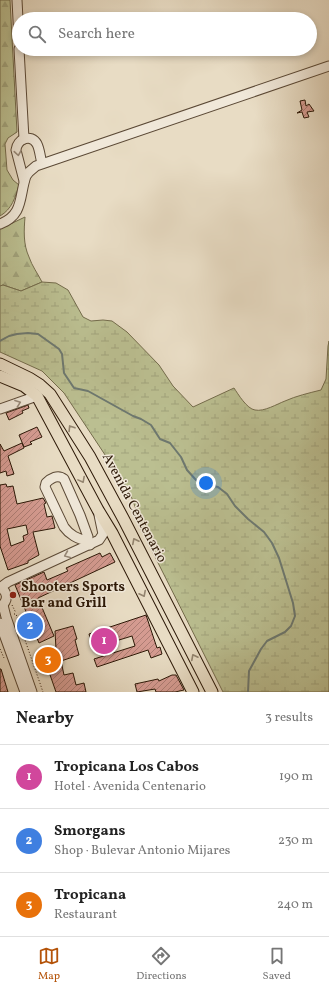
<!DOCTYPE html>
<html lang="en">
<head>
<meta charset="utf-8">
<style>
  :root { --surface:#fff; --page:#f6f6f6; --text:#222; --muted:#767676; --line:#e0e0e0; --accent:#b45309 }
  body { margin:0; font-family:Vollkorn,serif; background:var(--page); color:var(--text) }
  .you { position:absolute; left:206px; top:483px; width:14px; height:14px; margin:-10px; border:3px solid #fff; border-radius:50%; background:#1a73e8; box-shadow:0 0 0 6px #1a73e833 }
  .badge { display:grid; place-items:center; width:26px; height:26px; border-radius:50%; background:var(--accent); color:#fff; font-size:13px; font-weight:700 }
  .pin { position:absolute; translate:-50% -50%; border:2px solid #fff; box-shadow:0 1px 4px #0006 }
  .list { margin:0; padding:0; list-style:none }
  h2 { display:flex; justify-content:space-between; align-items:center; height:52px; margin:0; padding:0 16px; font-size:17px }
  h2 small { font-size:13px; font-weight:400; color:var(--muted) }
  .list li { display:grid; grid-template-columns:26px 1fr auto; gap:12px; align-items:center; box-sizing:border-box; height:64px; padding:0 16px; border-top:1px solid var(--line) }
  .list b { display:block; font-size:15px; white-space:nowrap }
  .list p { margin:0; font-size:13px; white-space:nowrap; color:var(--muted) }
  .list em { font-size:13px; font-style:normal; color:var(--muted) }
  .icon { flex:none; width:22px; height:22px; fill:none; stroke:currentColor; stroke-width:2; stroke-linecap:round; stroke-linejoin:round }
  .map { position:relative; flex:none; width:329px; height:692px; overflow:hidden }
  .search { position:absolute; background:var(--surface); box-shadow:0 2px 6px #0003; left:12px; right:12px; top:12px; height:44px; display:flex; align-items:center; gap:10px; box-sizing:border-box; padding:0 14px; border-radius:22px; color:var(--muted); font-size:15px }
  .sheet { height:244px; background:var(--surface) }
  nav { display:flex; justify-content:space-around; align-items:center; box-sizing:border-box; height:56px; border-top:1px solid var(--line); background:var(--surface); font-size:11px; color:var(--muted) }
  nav a { display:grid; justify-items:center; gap:2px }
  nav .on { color:var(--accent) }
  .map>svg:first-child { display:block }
  .forest { fill:url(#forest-firs); stroke:#746c4c }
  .wetland { fill:url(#wetland-marsh); stroke:#746c4c }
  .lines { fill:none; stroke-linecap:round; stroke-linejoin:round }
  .stream { stroke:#6d7971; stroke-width:2 }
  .building { fill:url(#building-hatch); stroke:#2c1807; fill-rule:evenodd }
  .minor-casing { stroke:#5b4936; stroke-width:11 }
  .major-casing { stroke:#2c1807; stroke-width:13 }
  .path { stroke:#2c1807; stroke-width:1; stroke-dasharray:1 2; stroke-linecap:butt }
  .minor { stroke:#f0e8d9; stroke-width:9 }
  .major { stroke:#e8dcc4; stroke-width:11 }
  .oneway { stroke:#988a7a }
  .oneway2 { stroke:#93846f }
  .poi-dot { fill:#8f2418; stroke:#f0e8d9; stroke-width:1.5 }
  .labels { text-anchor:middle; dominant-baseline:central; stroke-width:3; stroke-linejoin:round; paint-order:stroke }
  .street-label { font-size:14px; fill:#2c1807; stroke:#f0e8d9 }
  .poi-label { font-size:14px; font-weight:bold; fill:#2c1807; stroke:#f0e8d9; text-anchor:start }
</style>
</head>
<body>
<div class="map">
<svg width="329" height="692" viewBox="0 0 329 692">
  <defs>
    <pattern id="forest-firs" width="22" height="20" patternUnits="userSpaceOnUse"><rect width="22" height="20" fill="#bbbf91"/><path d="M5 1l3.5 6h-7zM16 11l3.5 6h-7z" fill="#a1a37c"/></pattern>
    <pattern id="wetland-marsh" width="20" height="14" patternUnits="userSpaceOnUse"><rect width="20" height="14" fill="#bbbf91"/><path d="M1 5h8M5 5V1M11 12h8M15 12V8" fill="none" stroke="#a1a37c"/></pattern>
    <pattern id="building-hatch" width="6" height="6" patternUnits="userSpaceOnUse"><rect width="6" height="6" fill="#d59b91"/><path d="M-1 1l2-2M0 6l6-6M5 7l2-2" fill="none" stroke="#ad7d74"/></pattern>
  </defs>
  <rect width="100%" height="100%" fill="#e8dcc4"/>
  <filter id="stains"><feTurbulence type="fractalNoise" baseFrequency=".005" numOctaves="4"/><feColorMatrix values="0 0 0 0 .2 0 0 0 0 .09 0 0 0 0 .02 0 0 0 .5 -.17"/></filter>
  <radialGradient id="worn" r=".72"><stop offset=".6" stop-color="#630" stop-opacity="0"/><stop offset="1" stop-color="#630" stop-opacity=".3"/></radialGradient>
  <!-- forest -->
  <g class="forest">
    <path d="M0 0H10L17 132 8 138 5 144 7 170 13 180 19 185C15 198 12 209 0 216Z"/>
    <path d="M25 217C24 230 23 244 29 257 32 266 38 274 42 282L21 291 3 285 0 286V229Z"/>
  </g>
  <!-- wetland -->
  <path class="wetland" d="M42 282 56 283 68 290 83 317 91 321 103 320 112 321 127 332 159 365 173 386 193 407 234 388C238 394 247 409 255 410 264 412 277 404 285 401 296 396 309 393 321 390L326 379 328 346 329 341V692H223L138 523 136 509 129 491 64 393 42 371 0 352V286L3 285 21 291Z"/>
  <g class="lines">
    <!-- stream -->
    <path class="stream" d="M0 341 9 336 17 334 28 333 38 334 59 349 62 354 64 373 74 388 88 391 133 416 141 419 151 425 160 439 170 443 181 457 187 470 196 480 204 484 218 487 227 494 235 506 248 519 264 532 272 543 279 558 293 603 295 616 291 626 285 632 267 641 261 649 249 671 248 692"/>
  </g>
  <!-- building -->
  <g class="building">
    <path d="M305 100 306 106 309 104 314 111 307 112 309 117 304 118 302 112 297 113 302 110 300 101Z"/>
    <path d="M28 405 29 408 22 411 23 413 9 420 6 413Z"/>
    <path d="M37 427 42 437 30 442 32 444 24 447 19 435Z"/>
    <path d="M22 443 24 448 8 456 14 474 7 476 6 471 0 473V444L4 451Z"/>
    <path d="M6 484 7 487 13 486 17 504 43 498 46 503 44 504 47 517 52 516 55 528 33 532 39 555 28 561V563L8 570 0 546V485ZM26 525 28 534 23 536 24 541 11 546 7 529Z"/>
    <path d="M100 553 102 557 110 553 115 562 38 598 54 636 39 643 15 585 44 572 47 580 68 571 66 568Z"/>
    <path d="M146 615 157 648 160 647 162 654 151 658 148 650 97 667 94 659 135 646 132 636 93 648 89 634Z"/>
    <path d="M73 626 77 639 75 640 79 655 61 661 64 675 73 673 76 685 84 683 86 692H56L49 672H50L45 652 56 649 55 631Z"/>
    <path d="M0 669H1L8 692H0Z"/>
    <path d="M172 675H176L184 690 175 692H156L155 689 137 692 135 684 158 679 159 681Z"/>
  </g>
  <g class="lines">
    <defs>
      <g id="minor">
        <path d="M17 0 19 39"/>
        <path d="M19 49 24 139"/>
        <path d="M24 181 16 150C17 139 31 133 37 144 40 150 40 157 42 163"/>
        <path d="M0 224C24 215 19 196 26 176L29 172 36 166 329 66"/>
        <path d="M0 409 37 396"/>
        <path d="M87 540C78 540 69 534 64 527L45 487 46 483C51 478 58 474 64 479L80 515 88 537 87 540 90 545"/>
        <path d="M0 587C8 592 9 601 0 607"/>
        <path d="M1 587 8 582 99 540 103 534 99 515"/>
        <path d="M3 605 6 617 32 692"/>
        <path d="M0 623 25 692"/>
      </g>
      <g id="major">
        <path d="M0 364 29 378 40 385 50 394 90 457 124 520 212 692"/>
        <path d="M0 376 24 386 37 396 98 510 112 533 193 692"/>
      </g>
    </defs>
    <!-- minor casing -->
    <use href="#minor" class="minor-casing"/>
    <!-- major casing -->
    <use href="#major" class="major-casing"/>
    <!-- path -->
    <g class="path">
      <path d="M12 605 16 613"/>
      <path d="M14 614H16L43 692"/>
      <path d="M0 649 4 658"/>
    </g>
    <!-- minor -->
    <use href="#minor" class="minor"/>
    <!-- major -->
    <use href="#major" class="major"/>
  </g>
  <!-- one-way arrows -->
  <defs><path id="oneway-chevron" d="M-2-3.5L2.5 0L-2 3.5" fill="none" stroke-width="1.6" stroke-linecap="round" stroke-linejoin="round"/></defs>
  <g class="oneway">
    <use href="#oneway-chevron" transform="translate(18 153) rotate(81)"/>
    <use href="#oneway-chevron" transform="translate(18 403) rotate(-20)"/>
    <use href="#oneway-chevron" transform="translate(67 555) rotate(157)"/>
  </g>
  <g class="oneway2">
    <use href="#oneway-chevron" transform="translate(71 428) rotate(-122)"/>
    <use href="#oneway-chevron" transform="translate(82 480) rotate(62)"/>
    <use href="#oneway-chevron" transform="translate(135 541) rotate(-117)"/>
    <use href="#oneway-chevron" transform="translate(143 594) rotate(63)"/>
    <use href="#oneway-chevron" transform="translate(194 657) rotate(-117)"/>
  </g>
  <!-- markers -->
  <circle class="poi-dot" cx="13" cy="595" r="4"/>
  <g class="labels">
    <!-- street labels -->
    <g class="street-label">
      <text transform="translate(134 508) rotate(62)">Avenida Centenario</text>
    </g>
    <!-- poi labels -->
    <g class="poi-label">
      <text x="21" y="587">Shooters Sports<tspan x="21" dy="16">Bar and Grill</tspan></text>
    </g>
  </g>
  <rect width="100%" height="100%" filter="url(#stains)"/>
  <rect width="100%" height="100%" fill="url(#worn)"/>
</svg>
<div class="you"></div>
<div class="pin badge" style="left:104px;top:641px;background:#d1479c">1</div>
<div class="pin badge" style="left:30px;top:626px;background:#3f7fe0">2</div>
<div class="pin badge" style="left:48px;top:660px;background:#e8710a">3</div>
<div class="search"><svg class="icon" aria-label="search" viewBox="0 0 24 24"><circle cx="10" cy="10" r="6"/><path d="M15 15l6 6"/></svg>Search here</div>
</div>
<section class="sheet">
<h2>Nearby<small>3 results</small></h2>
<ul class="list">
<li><span class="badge" style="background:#d1479c">1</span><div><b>Tropicana Los Cabos</b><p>Hotel · Avenida Centenario</p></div><em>190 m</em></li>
<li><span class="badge" style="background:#3f7fe0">2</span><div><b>Smorgans</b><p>Shop · Bulevar Antonio Mijares</p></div><em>230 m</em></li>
<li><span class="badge" style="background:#e8710a">3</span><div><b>Tropicana</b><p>Restaurant</p></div><em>240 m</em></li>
</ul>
</section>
<nav>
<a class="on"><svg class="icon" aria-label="map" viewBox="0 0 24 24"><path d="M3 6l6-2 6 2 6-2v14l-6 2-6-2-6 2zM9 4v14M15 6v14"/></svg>Map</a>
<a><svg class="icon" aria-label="directions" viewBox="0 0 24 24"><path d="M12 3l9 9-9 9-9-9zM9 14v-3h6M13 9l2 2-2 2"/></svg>Directions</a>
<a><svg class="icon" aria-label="saved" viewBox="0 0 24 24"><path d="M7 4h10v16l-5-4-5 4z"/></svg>Saved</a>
</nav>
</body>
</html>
